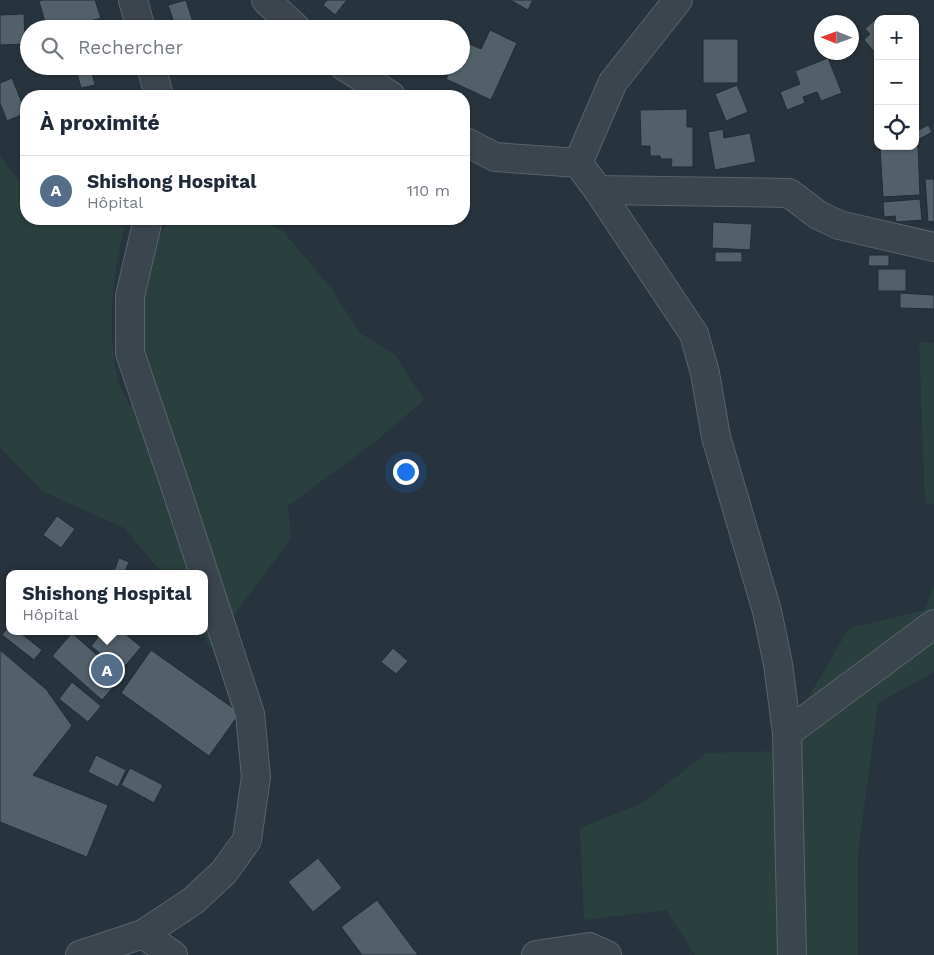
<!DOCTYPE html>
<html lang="fr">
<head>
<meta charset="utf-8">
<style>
  :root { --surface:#fff; --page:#f2f2f3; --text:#1f2937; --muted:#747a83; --line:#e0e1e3; --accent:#546e8a }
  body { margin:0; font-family:"Work Sans",sans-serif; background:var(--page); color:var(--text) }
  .controls { position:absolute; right:15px; top:15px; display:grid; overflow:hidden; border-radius:10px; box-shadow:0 1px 4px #0004 }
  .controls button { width:45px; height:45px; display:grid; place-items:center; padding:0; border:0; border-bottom:1px solid var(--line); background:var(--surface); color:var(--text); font:25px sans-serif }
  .compass { position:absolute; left:814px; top:15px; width:45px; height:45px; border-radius:50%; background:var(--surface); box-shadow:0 1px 4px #0004; rotate:271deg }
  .you { position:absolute; left:405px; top:471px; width:18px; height:18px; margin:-12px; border:4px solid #fff; border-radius:50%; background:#1a73e8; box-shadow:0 0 0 8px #1a73e833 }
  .badge { display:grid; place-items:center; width:32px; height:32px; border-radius:50%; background:var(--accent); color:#fff; font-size:16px; font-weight:700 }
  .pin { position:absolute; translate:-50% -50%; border:2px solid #fff; box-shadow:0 1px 5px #0006 }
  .popup { position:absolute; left:6px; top:570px; width:202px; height:65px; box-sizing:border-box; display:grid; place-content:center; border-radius:10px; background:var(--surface); filter:drop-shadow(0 1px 4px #0005); font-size:16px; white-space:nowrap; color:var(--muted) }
  .popup b { font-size:19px; color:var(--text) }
  .popup::after { content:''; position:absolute; left:50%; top:100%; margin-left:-10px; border:10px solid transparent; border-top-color:var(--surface) }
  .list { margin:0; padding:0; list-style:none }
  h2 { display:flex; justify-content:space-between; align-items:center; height:65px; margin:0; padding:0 20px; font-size:21px }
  h2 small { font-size:16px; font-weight:400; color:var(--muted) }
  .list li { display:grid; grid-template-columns:32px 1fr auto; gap:15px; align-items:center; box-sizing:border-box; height:70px; padding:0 20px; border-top:1px solid var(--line) }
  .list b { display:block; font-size:19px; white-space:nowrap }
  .list p { margin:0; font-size:16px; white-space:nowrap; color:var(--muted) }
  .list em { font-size:16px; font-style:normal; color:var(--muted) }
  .icon { flex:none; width:28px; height:28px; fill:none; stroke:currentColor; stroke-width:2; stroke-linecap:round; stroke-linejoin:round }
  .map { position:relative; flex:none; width:934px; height:955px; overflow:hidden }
  .search { position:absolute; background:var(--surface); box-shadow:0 1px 4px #0004; left:20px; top:20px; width:450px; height:55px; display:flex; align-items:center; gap:12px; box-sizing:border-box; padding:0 18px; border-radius:28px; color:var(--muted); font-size:19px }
  .panel { position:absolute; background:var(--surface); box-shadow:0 1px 4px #0004; left:20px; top:90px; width:450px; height:135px; border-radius:20px }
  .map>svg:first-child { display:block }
  .green { fill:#2a403f }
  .building { fill:#52606a; stroke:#222c34 }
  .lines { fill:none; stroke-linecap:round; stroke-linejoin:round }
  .minor-casing { stroke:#59636b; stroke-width:30 }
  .minor { stroke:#3b454d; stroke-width:28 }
</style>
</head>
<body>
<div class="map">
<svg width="934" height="955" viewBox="0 0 934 955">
  <rect width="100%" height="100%" fill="#27333d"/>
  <!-- green -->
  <g class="green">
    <path d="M0 156 22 184 26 183V219H127C113 270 106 328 118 380 120 388 126 397 129 405L158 410 134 338 146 257 163 229 175 219H258L282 230 331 288 360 333 395 355 424 400 376 441 288 506 291 538 210 648 202 631H204V574H163L124 528 42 491 0 447Z"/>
    <path d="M919 342 934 343V505L925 503Z"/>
    <path d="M934 585V672L878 703 858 853V955H695L666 910 584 920 580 828 642 803 707 753 777 751 849 628 925 610Z"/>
  </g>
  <!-- building -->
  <g class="building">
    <path d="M43 0H95L101 18 64 29H47L39 1Z"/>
    <path d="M186 0 195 29H171L169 24 174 23 168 5Z"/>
    <path d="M327 0H347L335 15 323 5Z"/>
    <path d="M510 0H533L528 10Z"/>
    <path d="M24 14 25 44 0 45V15Z"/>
    <path d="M880 15 883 19H878V56L864 40 870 34 865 29Z"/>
    <path d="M490 30 517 43 491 100 446 79 452 66H461V45L463 41 481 49Z"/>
    <rect x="703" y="39" width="35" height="44"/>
    <path d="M828 58 842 93 821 101 817 92 803 97 805 103 787 110 780 92 800 84 795 71Z"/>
    <path d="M75 66H101L102 70 92 73 95 85 81 88Z"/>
    <path d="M12 78 26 113 7 121 0 103V83Z"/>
    <path d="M737 85 748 112 726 121 715 94Z"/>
    <path d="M687 109V127H693V167H671L672 159H661L660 156H650V146H641L640 110Z"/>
    <path d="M928 125 932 132 916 141 915 132Z"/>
    <path d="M723 129 724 138 750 133 756 162 715 170 708 132Z"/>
    <path d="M918 146 920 195 883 197 880 148Z"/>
    <path d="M925 179H934V221L928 222Z"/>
    <path d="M920 199 922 220 896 222 895 216 884 217 883 202Z"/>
    <path d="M713 222 752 224 750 250 712 248Z"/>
    <rect x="715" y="252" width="27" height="10"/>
    <path d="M869 255H889V266H868Z"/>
    <rect x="878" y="269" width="28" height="22"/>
    <path d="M900 293 934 295V309L900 308Z"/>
    <path d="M57 516 75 529 61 548 43 535Z"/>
    <path d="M119 558 129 562 124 574H113Z"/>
    <path d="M9 626V631H18L42 650 34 660 2 635Z"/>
    <path d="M103 631H122L141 647 121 671 91 646Z"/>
    <path d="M72 633 122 677 102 700 52 656Z"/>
    <path d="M393 648 408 661 396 674 381 662Z"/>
    <path d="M0 650 46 689 72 726 33 775 108 805 87 857 0 822Z"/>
    <path d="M151 650 240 713 209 756 121 693Z"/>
    <path d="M72 682 101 706 88 722 59 699Z"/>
    <path d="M96 755 126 770 118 787 88 772Z"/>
    <path d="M130 768 163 785 154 803 121 785Z"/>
    <path d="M318 858 342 888 313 912 288 882Z"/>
    <path d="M377 900 418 955H362L341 927Z"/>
  </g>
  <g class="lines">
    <defs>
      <g id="minor">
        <path d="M133 0 141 29"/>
        <path d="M266 0 297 29"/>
        <path d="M151 66 159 96"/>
        <path d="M344 66 391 96"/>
        <path d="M464 141 495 157 578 163 598 190 694 334 705 373 716 437 767 611 778 664 787 733 792 955"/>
        <path d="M578 163 613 82 678 0"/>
        <path d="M598 190 789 193 818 215 839 225 934 247"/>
        <path d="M787 733 934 624"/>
        <path d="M143 934 173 955"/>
        <path d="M80 955 143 934 193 901 224 872 247 840 256 777 250 714 173 479 130 353V296L148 219"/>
        <path d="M536 955 589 947 607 955"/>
      </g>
    </defs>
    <!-- minor casing -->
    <use href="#minor" class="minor-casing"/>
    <!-- minor -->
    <use href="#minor" class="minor"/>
  </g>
</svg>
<div class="controls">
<button>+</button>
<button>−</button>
<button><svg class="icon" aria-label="locate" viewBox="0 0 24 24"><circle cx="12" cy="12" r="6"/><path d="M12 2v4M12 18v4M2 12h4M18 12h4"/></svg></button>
</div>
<svg class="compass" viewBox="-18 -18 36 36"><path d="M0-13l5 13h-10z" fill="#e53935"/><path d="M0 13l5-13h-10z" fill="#747a83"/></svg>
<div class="you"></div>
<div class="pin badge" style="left:107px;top:670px">A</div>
<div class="popup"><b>Shishong Hospital</b>Hôpital</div>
<div class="search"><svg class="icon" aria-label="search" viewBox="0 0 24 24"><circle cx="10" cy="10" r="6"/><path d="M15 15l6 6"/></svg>Rechercher</div>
<section class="panel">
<h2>À proximité<small></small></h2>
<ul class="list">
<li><span class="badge">A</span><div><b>Shishong Hospital</b><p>Hôpital</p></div><em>110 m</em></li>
</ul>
</section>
</div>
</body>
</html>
